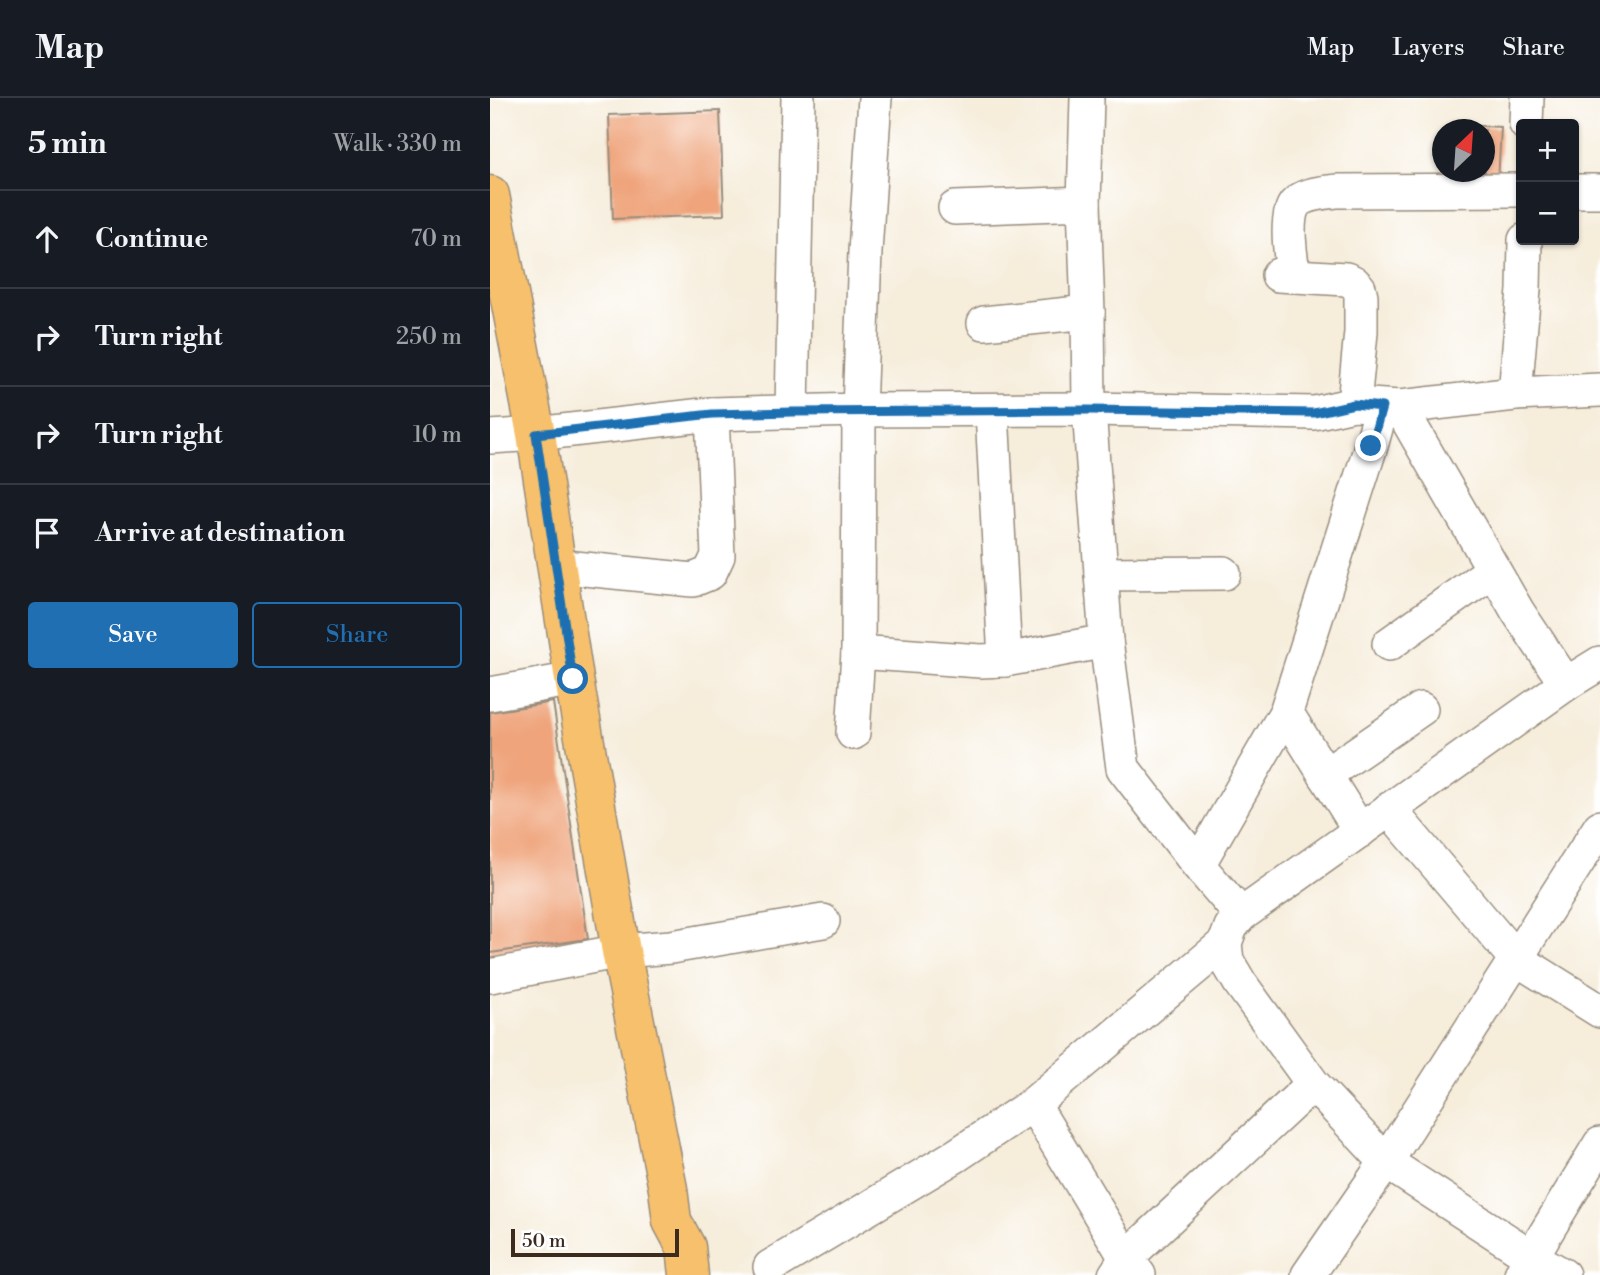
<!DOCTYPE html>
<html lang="en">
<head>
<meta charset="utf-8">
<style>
  :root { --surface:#171b24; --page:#242831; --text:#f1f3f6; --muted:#9ea1a6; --line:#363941; --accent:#1f6fb2 }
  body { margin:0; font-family:"Libre Bodoni",serif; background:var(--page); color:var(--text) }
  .controls { position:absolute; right:21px; top:21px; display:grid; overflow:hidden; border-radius:7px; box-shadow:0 2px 5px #0004 }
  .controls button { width:63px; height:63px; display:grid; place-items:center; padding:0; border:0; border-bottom:2px solid var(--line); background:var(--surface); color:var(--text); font:35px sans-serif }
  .compass { position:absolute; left:942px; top:21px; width:63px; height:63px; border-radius:50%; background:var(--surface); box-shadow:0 2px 5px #0004; rotate:25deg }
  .scale { position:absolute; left:21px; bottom:18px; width:168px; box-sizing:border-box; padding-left:7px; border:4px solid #3b2a1e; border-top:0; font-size:19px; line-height:24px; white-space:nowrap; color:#3b2a1e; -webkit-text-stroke:5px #fff; paint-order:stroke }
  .stop { position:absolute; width:21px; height:21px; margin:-16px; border:5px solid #1f6fb2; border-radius:50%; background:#fff }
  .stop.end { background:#1f6fb2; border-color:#fff; box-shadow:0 2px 7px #0008 }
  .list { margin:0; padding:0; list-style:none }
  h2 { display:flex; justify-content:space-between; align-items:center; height:91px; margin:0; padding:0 28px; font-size:30px }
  h2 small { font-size:23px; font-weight:400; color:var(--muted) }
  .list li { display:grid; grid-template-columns:46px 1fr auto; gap:21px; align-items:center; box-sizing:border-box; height:98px; padding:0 28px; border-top:2px solid var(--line) }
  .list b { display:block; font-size:26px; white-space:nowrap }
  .list em { font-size:23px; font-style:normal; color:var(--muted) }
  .actions { display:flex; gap:14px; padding:21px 28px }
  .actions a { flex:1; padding:16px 0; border:2px solid var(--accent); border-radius:7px; text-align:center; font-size:24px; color:var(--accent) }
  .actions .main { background:var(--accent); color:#fff }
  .icon { flex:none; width:38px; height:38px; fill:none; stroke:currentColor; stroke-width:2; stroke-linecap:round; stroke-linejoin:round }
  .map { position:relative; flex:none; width:1110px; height:1177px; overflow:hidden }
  header { display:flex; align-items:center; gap:42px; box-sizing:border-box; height:98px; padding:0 35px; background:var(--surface); border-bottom:2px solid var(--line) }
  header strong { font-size:33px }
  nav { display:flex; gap:38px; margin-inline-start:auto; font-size:24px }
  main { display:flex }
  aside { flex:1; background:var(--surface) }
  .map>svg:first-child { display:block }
  .building { fill:#efa47b }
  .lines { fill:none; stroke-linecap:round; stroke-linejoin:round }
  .minor-casing { stroke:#988c7c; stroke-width:36 }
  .major-casing { stroke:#988c7c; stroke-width:41 }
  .minor { stroke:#fff; stroke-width:33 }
  .major { stroke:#f7c06c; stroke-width:38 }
  .route { stroke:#1f6fb2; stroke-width:9 }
</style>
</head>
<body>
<header>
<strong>Map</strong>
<nav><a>Map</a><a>Layers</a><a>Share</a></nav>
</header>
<main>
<aside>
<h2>5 min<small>Walk · 330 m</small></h2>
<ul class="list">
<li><svg class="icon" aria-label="ahead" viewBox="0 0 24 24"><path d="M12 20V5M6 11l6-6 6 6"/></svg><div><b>Continue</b></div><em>70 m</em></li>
<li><svg class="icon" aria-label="right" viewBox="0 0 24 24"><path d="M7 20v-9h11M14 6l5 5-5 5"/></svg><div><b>Turn right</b></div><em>250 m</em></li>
<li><svg class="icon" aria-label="right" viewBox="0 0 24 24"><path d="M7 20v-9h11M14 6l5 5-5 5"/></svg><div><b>Turn right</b></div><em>10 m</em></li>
<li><svg class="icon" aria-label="arrive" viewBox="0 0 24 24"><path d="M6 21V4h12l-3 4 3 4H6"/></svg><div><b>Arrive at destination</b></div></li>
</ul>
<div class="actions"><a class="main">Save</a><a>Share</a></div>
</aside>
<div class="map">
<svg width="1110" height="1177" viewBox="0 0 1110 1177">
  <rect width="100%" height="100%" fill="#fff"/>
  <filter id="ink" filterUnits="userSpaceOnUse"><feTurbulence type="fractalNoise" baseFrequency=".0143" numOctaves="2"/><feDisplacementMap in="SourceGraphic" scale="14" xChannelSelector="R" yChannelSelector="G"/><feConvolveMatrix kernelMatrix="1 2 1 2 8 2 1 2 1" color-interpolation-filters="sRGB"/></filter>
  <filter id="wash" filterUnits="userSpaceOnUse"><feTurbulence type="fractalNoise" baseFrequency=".00686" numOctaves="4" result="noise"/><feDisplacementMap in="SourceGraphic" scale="28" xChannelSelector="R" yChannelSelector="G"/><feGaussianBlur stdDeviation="1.57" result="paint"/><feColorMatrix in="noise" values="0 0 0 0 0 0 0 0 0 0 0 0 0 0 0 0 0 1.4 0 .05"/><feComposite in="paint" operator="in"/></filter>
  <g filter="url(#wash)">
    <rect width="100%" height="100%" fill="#f6eddb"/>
    <g id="blocks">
      <!-- building -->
      <g class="building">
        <path d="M230 13 234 117 123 121 119 17Z"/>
        <path d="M971 27 1011 29 1008 84 969 82V74H995V32H971Z"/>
        <path d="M63 604 98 841 0 855V614Z"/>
      </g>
    </g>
  </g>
  <g filter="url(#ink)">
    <use href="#blocks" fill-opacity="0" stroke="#988c7c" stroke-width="2"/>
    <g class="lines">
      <defs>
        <g id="minor">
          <path d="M597 0 594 105 598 214 599 311 616 543 633 670 708 767 751 817"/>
          <path d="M1036 26 1037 0"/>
          <path d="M1084 93H1110"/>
          <path d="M465 110 594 105"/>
          <path d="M788 177 856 181 863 184 869 190 871 198V234L864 306"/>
          <path d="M804 178C801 162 794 119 805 106 815 95 833 95 847 93L1031 92"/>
          <path d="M494 225 598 214"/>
          <path d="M1025 296 1034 192 1035 142"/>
          <path d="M910 309 1028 514 1076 586"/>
          <path d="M502 313 515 562"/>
          <path d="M302 314 308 0"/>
          <path d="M0 339 46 336 222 316 369 312 599 311 824 315 864 306 910 309 1025 296 1110 292"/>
          <path d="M65 468 203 482 220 475 228 458 222 316"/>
          <path d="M611 476 734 475"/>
          <path d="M899 546 1003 472"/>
          <path d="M368 554 490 563 515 562 616 543"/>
          <path d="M0 596 84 581"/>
          <path d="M363 635 368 554 369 312 375 154 385 0"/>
          <path d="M835 677 931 611"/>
          <path d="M899 711 1025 860 1110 913"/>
          <path d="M870 733 796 614 881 348 892 309"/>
          <path d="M708 767 796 614"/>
          <path d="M0 878 131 853 181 849 333 823"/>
          <path d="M543 1006 636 1160 649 1177"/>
          <path d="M280 1169 467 1057 543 1006 735 845"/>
          <path d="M1031 1176 1110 1046"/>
          <path d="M625 1177 636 1160 823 986"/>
          <path d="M818 1177 896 1064 1110 729"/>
          <path d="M1073 1177 1042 1159 896 1064 823 986 750 885 737 863 735 845 741 829 751 817 1076 586 1110 565"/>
        </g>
        <path id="major" d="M0 97 46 336 84 581 131 853 178 1091 182 1123 196 1149 199 1177"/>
      </defs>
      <!-- minor casing -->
      <use href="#minor" class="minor-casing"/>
      <!-- major casing -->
      <use href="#major" class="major-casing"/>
      <!-- minor -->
      <use href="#minor" class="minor"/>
      <!-- major -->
      <use href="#major" class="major"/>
    </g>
  </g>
  <g class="lines" filter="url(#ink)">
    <!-- route -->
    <path class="route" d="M83 581 46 336 222 316 302 314 599 312 824 315 864 306 892 309 881 348"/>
  </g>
</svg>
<div class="controls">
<button>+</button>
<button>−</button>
</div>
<svg class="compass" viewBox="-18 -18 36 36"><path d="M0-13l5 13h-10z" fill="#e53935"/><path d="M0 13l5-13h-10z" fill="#9ea1a6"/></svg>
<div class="scale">50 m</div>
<div class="stop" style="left:83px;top:581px"></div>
<div class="stop end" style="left:881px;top:348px"></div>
</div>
</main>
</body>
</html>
